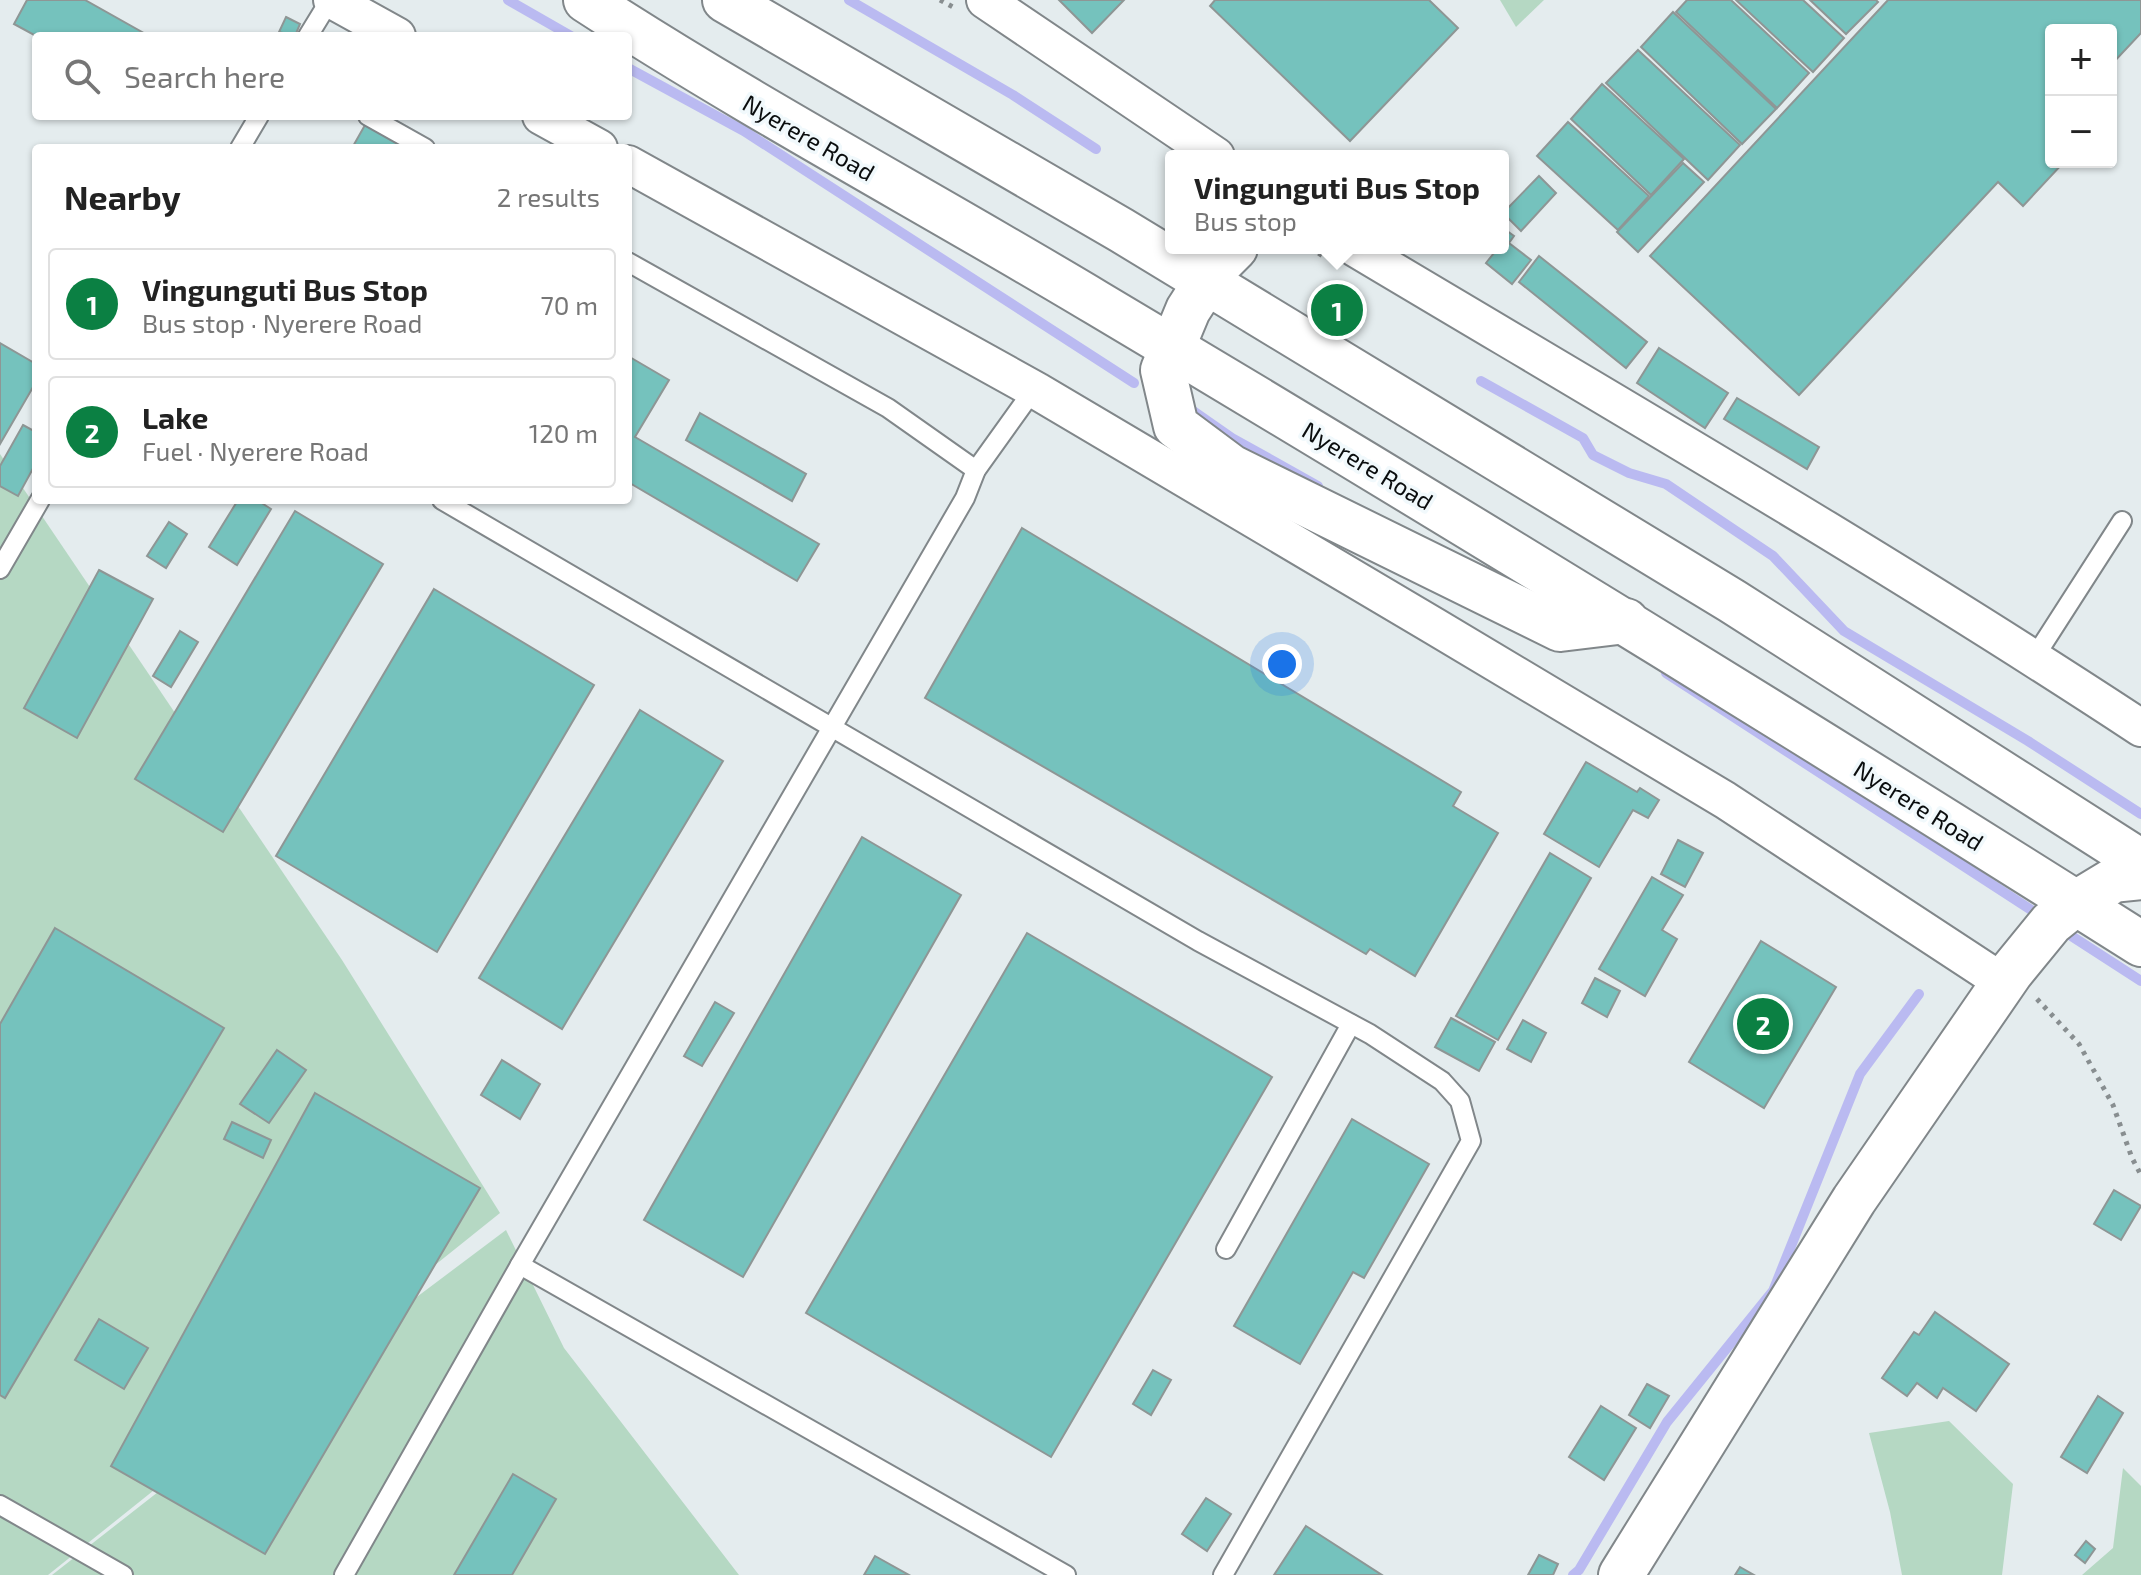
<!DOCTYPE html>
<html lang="en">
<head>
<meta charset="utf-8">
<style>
  :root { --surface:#fff; --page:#f6f6f6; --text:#222; --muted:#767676; --line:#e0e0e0; --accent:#0b8043 }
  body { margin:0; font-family:"Exo 2",sans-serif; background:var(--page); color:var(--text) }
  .controls { position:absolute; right:24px; top:24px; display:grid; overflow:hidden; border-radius:8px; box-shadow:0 2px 6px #0004 }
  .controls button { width:72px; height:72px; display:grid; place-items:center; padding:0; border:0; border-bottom:2px solid var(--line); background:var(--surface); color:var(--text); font:40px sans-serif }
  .you { position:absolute; left:1282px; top:664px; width:28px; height:28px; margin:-20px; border:6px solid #fff; border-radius:50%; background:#1a73e8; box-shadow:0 0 0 12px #1a73e833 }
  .badge { display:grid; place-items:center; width:52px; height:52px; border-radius:50%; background:var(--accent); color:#fff; font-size:26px; font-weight:700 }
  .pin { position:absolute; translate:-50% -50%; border:4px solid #fff; box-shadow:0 2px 8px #0006 }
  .popup { position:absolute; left:1165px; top:150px; width:344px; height:104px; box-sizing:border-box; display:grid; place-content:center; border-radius:8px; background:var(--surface); filter:drop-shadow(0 2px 6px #0005); font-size:26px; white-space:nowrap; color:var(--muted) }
  .popup b { font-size:30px; color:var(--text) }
  .popup::after { content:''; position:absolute; left:50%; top:100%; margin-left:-16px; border:16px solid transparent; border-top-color:var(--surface) }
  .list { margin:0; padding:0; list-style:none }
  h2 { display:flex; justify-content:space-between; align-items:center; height:104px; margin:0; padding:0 32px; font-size:34px }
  h2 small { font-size:26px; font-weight:400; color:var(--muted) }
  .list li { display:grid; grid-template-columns:52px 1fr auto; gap:24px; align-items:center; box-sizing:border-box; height:112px; margin:0 16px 16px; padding:0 16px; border:2px solid var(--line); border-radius:8px }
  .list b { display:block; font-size:30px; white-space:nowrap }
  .list p { margin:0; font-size:26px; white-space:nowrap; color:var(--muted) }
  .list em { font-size:26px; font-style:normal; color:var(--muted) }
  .icon { flex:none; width:44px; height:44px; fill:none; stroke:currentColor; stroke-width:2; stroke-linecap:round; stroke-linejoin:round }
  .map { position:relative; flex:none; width:2141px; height:1575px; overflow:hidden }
  .search { position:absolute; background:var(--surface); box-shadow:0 2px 6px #0004; left:32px; top:32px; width:600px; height:88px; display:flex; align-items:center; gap:20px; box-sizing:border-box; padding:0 28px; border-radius:8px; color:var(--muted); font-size:30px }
  .panel { position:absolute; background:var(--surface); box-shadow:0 2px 6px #0004; left:32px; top:144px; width:600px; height:360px; border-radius:8px }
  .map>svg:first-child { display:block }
  .green { fill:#b5d8c3 }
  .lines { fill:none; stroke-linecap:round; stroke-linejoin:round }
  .stream { stroke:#babaf1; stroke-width:10 }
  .building { fill:#75c2bd; stroke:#8e9695; stroke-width:2 }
  .lane-casing { stroke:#81878a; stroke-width:22 }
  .street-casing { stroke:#81878a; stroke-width:40 }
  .secondary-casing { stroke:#81878a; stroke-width:48 }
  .highway-casing { stroke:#81878a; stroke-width:48 }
  .path { stroke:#888e90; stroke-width:5; stroke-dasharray:4 6; stroke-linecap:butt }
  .lane { stroke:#fff; stroke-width:18 }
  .street { stroke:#fff; stroke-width:36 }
  .secondary { stroke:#fff; stroke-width:44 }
  .highway { stroke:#fff; stroke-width:44 }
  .labels { text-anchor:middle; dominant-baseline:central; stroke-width:7; stroke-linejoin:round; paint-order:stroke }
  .street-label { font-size:24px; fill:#0a0d0e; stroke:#f1f9fc }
</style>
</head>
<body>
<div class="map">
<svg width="2141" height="1575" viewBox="0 0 2141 1575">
  <rect width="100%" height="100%" fill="#e4ecee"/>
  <!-- green -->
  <g class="green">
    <path d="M1500 0H1544L1516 27Z"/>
    <path d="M0 454 342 960 500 1213 48 1575H0Z"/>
    <path d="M506 1230 564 1348 739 1575H52L181 1474Z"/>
    <path d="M1949 1421 2013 1484 2002 1575H1902L1890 1512 1869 1433Z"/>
    <path d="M2123 1468 2141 1486V1575H2082L2113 1548Z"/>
  </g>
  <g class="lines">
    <!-- stream -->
    <g class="stream">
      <path d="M508 0 571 36"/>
      <path d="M849 0 1013 95 1096 149"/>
      <path d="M628 68 744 131 1134 383"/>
      <path d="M1481 381 1583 438 1593 455 1629 473 1666 484 1773 556 1844 631 2028 741 2141 814"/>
      <path d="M1189 408 1232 438 1318 486"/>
      <path d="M1666 673 2042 917"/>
      <path d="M2059 928 2141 981"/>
      <path d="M1573 1575 1579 1570 1667 1422 1773 1291 1860 1074 1919 994"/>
    </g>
  </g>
  <!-- building -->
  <g class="building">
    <path d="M27 0H85L149 36H36L14 24Z"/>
    <path d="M1059 0H1124L1092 33Z"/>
    <path d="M1215 0H1429L1458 28 1350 141 1210 6Z"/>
    <path d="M1687 0H1731L1809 73 1777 108 1676 12Z"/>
    <path d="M1736 0H1803L1844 38 1813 72Z"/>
    <path d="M1810 0H1876L1878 2 1846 34Z"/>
    <path d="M1888 0H2141V33L2111 65V30H2051V162H2064L2023 206 1998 182 1799 395 1650 256Z"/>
    <path d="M1673 12 1776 109 1742 144 1641 47Z"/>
    <path d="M286 17 300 24 295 36 279 32Z"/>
    <path d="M1638 50 1740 145 1708 180 1606 83Z"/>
    <path d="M1602 84 1684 159 1651 195 1571 119Z"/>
    <path d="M1568 122 1649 196 1618 230 1537 156Z"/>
    <path d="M365 125 404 146 403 148H352Z"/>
    <path d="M1683 163 1704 182 1638 252 1617 232Z"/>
    <path d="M1539 176 1556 193 1521 231 1503 213Z"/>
    <path d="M1503 228 1514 236 1509 243 1531 260 1512 284 1486 263 1498 248H1503Z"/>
    <path d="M1539 256 1647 342 1626 368 1519 282Z"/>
    <path d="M0 343 36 364V382L0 444Z"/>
    <path d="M1659 348 1728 393 1705 428 1637 383Z"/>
    <path d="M628 356 669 380 635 437 819 544 797 581 628 482Z"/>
    <path d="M1737 398 1819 447 1807 469 1724 419Z"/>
    <path d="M700 413 806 474 792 501 686 440Z"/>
    <path d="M23 425 36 432V463L18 496 0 486V466Z"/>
    <path d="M238 500H257L271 509 237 565 209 547Z"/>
    <path d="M295 511 383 564 223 832 135 779Z"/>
    <path d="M169 522 187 534 166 568 147 556Z"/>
    <path d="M1022 528 1461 792 1453 806 1498 833 1415 976 1370 949 1366 954 925 698Z"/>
    <path d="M99 570 153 599 77 738 24 708Z"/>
    <path d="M434 589 594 685 437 952 276 856Z"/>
    <path d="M180 631 198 642 171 687 153 676Z"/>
    <path d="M640 710 723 761 562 1029 479 978Z"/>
    <path d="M1586 762 1637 792 1640 788 1659 800 1648 818 1633 810 1599 867 1544 834Z"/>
    <path d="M862 837 961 895 743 1277 644 1220Z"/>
    <path d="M1678 840 1703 853 1685 887 1661 874Z"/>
    <path d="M1550 853 1591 878 1498 1040 1456 1016Z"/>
    <path d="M1652 877 1683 895 1662 930 1677 939 1645 996 1599 969Z"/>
    <path d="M55 928 224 1028 5 1398 0 1395V1024Z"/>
    <path d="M1027 933 1272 1077 1051 1457 806 1313Z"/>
    <path d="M1761 941 1836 987 1764 1108 1689 1062Z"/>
    <path d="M1595 978 1620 991 1607 1017 1582 1003Z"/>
    <path d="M715 1002 734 1013 702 1066 684 1056Z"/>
    <path d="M1451 1018 1495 1042 1479 1071 1435 1047Z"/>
    <path d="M1523 1020 1546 1033 1531 1062 1507 1049Z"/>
    <path d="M277 1050 306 1070 269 1123 240 1104Z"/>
    <path d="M502 1060 540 1084 520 1119 481 1095Z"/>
    <path d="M315 1093 480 1188 265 1554 111 1466Z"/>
    <path d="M1352 1119 1429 1164 1364 1278 1353 1272 1300 1364 1234 1326Z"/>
    <path d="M232 1122 271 1140 263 1158 224 1139Z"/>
    <path d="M2114 1190 2141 1206 2121 1240 2094 1224Z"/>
    <path d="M1935 1312 2009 1364 1976 1411 1943 1388 1937 1398 1917 1383 1907 1396 1882 1378 1914 1332 1919 1335Z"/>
    <path d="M99 1319 148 1348 124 1389 75 1360Z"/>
    <path d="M1153 1370 1171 1380 1151 1415 1133 1404Z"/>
    <path d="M1647 1384 1669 1396 1650 1428 1629 1415Z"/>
    <path d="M2098 1396 2123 1413 2087 1473 2061 1457Z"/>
    <path d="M1601 1406 1636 1428 1604 1480 1569 1457Z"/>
    <path d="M513 1474 556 1499 512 1575H454Z"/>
    <path d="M1206 1498 1231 1514 1207 1551 1182 1534Z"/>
    <path d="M1306 1526 1382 1575H1274Z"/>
    <path d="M2086 1541 2095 1549 2085 1563 2075 1555Z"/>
    <path d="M1539 1555 1558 1564 1553 1575H1528Z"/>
    <path d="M875 1556 909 1575H864Z"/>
    <path d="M1740 1567 1754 1575H1735Z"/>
  </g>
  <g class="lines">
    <defs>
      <g id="lane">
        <path d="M308 36 330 0"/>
        <path d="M368 116 425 148"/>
        <path d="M240 148 259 116"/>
        <path d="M628 262 888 408 976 470"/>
        <path d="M442 500 1198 941 1370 1034 1442 1081 1460 1101 1471 1141 1223 1575"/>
        <path d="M0 569 40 500"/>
        <path d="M2034 658 2122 521"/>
        <path d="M1226 1249 1351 1024"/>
        <path d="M520 1265 1066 1575"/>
        <path d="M0 1505 123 1575"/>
        <path d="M344 1575 520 1265 965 498 976 470 1034 389"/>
      </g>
      <g id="street">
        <path d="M332 0 397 36"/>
        <path d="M985 0 1216 156"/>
        <path d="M541 116 599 148"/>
        <path d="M628 164 1037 391 1434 626 1725 800 2004 983"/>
        <path d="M1355 248C1618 405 1884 559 2141 728"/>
      </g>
      <path id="secondary" d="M1621 1575 1854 1200 2011 972 2051 923 2076 903 2114 880 2141 877"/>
      <g id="highway">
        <path d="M586 0C752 108 927 201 1097 303 1448 512 1796 726 2141 944"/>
        <path d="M725 0 1121 230 1732 601 2141 862"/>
        <path d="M1235 248 1215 268 1188 310 1163 370 1176 426 1231 467 1560 629 1626 621"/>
      </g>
    </defs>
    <!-- lane casing -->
    <use href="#lane" class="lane-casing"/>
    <!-- street casing -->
    <use href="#street" class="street-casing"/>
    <!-- secondary casing -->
    <use href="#secondary" class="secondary-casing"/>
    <!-- highway casing -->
    <use href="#highway" class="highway-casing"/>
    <!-- path -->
    <g class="path">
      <path d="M940 0 953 7"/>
      <path d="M1310 248 1323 256"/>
      <path d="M2037 999 2079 1044 2113 1105 2132 1158 2141 1175"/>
    </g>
    <!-- lane -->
    <use href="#lane" class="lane"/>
    <!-- street -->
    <use href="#street" class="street"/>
    <!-- secondary -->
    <use href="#secondary" class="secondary"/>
    <!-- highway -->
    <use href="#highway" class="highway"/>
  </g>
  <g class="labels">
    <!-- street labels -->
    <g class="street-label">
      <text transform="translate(809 137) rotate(30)">Nyerere Road</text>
      <text transform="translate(1368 465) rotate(31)">Nyerere Road</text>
      <text transform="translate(1919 805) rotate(32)">Nyerere Road</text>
    </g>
  </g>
</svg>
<div class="controls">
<button>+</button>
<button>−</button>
</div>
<div class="you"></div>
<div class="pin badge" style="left:1337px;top:310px">1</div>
<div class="popup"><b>Vingunguti Bus Stop</b>Bus stop</div>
<div class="pin badge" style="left:1763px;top:1024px">2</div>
<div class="search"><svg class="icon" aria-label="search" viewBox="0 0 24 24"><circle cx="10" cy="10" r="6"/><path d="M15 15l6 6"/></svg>Search here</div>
<section class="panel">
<h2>Nearby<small>2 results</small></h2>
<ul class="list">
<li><span class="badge">1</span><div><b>Vingunguti Bus Stop</b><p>Bus stop · Nyerere Road</p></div><em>70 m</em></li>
<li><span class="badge">2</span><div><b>Lake</b><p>Fuel · Nyerere Road</p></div><em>120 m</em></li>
</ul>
</section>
</div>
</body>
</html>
